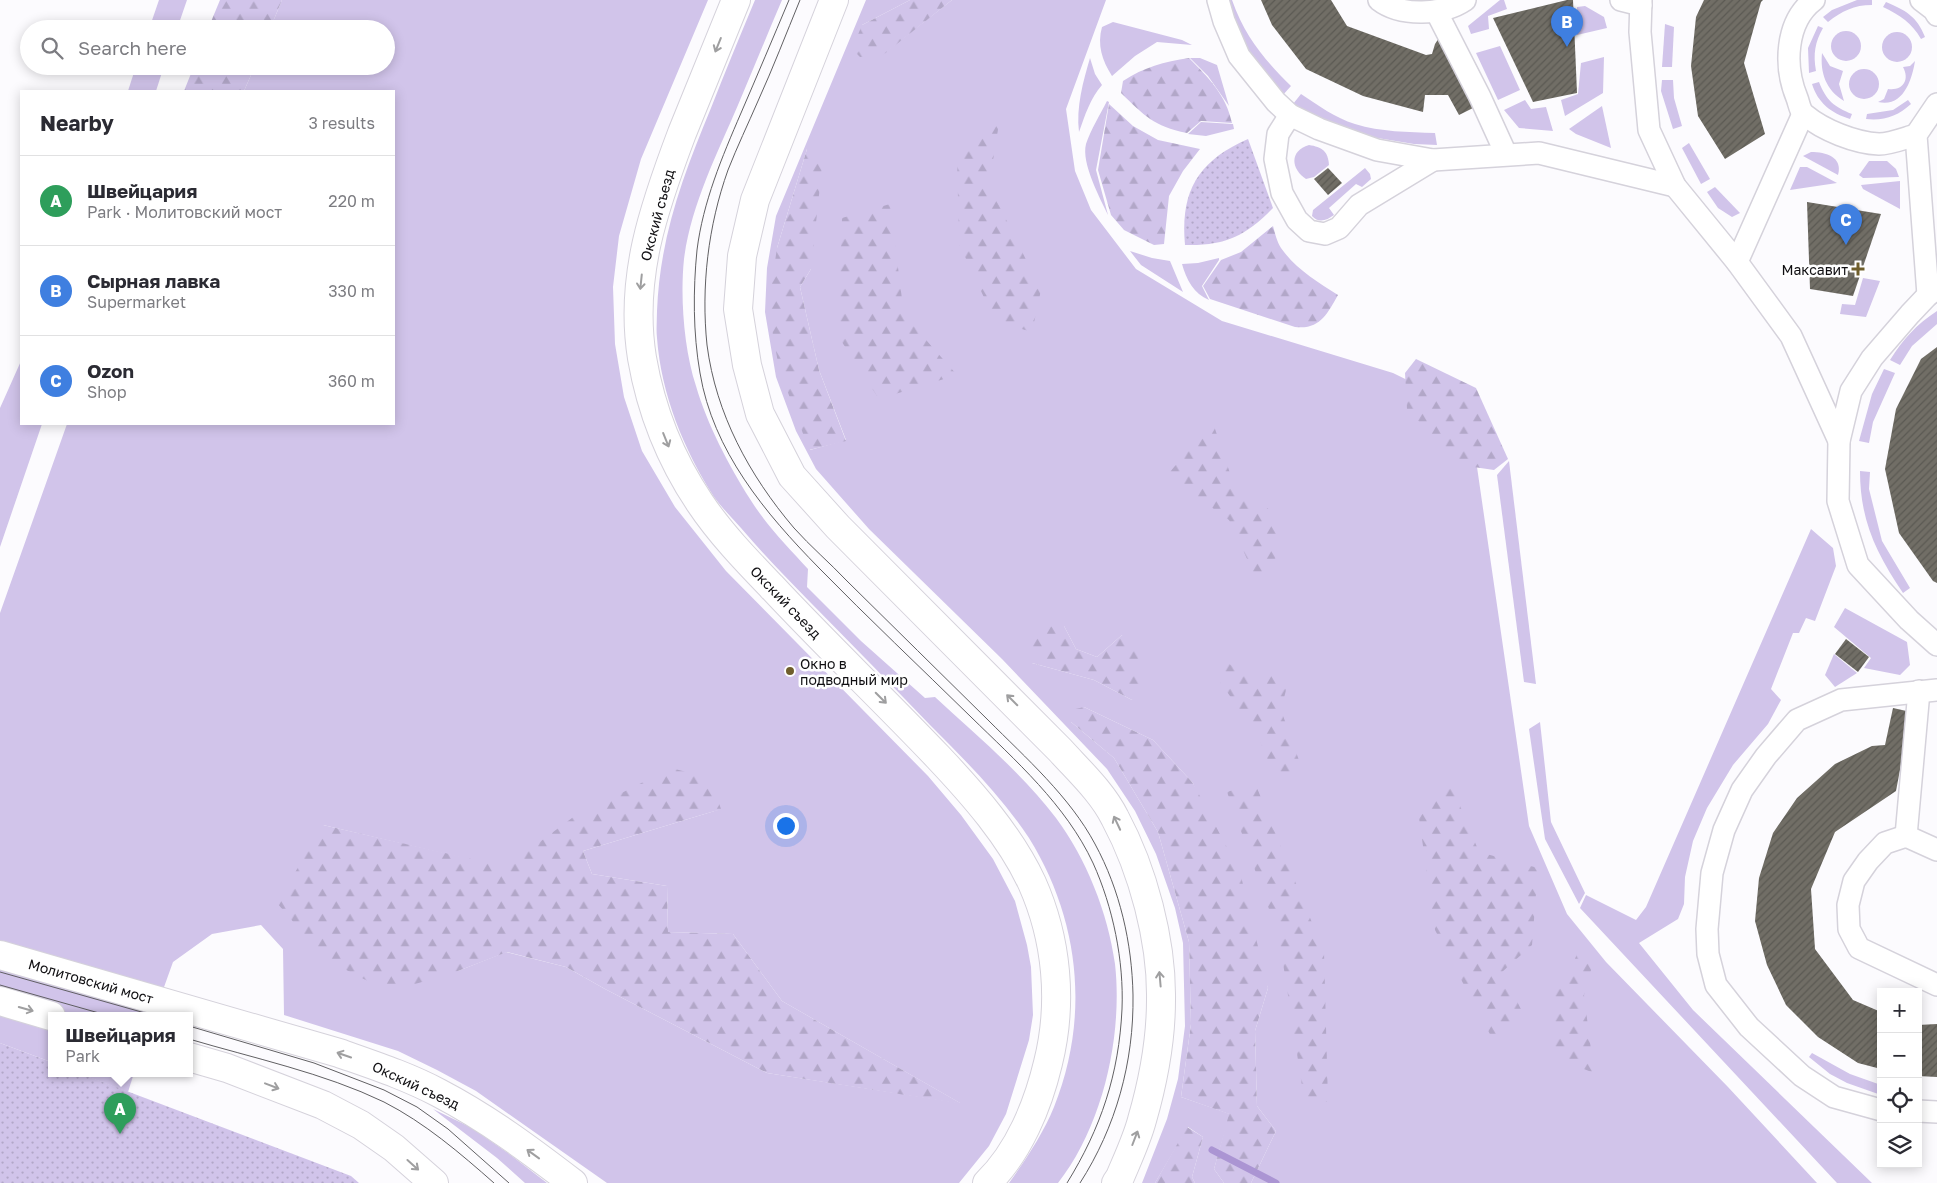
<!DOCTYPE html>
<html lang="en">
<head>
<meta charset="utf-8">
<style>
  :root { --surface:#fff; --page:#f7f7f7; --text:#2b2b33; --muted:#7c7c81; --line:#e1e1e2; --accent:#6f5e2c }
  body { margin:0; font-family:"Golos Text",sans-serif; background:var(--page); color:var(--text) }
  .controls { position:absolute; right:15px; bottom:15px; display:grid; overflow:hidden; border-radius:0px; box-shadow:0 2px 12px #0003 }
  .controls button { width:45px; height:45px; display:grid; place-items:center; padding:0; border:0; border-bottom:1px solid var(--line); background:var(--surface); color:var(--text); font:25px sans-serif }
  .you { position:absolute; left:785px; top:825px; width:18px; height:18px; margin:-12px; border:4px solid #fff; border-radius:50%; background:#1a73e8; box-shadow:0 0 0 8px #1a73e833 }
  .badge { display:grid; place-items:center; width:32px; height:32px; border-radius:50%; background:var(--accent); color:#fff; font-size:16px; font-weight:700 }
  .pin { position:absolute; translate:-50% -41px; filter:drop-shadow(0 1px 2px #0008) }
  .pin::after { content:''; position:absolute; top:26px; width:18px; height:15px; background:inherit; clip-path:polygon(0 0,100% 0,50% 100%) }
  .popup { position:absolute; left:48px; top:1012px; width:145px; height:65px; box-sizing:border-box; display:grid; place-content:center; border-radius:0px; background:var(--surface); filter:drop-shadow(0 1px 4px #0005); font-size:16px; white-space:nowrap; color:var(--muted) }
  .popup b { font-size:19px; color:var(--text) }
  .popup::after { content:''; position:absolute; left:50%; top:100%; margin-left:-10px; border:10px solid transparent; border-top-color:var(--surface) }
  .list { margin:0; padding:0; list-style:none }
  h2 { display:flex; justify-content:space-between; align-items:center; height:65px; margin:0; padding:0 20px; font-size:21px }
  h2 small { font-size:16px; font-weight:400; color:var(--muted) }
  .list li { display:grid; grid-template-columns:32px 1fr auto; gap:15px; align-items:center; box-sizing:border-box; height:90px; padding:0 20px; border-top:1px solid var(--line) }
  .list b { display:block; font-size:19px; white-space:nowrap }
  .list p { margin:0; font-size:16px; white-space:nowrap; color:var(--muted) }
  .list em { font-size:16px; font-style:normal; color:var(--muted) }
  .icon { flex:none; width:28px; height:28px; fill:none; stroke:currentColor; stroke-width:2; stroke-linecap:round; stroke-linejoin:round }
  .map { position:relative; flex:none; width:1937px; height:1183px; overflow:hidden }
  .search { position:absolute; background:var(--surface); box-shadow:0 2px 12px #0003; left:20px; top:20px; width:375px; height:55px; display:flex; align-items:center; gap:12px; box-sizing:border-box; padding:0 18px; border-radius:28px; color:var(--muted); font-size:19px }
  .panel { position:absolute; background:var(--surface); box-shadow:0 2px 12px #0003; left:20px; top:90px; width:375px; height:335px; border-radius:0px }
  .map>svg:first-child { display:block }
  .grass { fill:#d1c4ea; fill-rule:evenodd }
  .forest { fill:url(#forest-firs) }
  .park { fill:url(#park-dots) }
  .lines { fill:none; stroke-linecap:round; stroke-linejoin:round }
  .stream { stroke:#ab95d3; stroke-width:7 }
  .building { fill:url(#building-hatch) }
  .street-casing { stroke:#d5d2db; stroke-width:24 }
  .primary-casing { stroke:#d5d2db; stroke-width:30 }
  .street { stroke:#fff; stroke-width:21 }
  .primary { stroke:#fff; stroke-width:28 }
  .tram { stroke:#616063; stroke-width:1 }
  .oneway { stroke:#9f9fa0 }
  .poi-dot { fill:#6f5e2c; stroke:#fff; stroke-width:2 }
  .labels { text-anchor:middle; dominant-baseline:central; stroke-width:5; stroke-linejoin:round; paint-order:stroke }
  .street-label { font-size:14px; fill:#100f12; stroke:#fff }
  .poi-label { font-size:14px; fill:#100f12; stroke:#fff; text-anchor:end }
</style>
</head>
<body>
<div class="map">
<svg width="1937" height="1183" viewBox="0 0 1937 1183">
  <defs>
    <pattern id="forest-firs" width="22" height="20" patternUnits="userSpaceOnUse" patternTransform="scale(1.25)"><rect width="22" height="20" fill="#d1c4ea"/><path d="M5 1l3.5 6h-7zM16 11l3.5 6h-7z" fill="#b2a7c8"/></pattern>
    <pattern id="park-dots" width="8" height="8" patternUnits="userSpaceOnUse" patternTransform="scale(1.25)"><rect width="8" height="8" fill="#d1c4ea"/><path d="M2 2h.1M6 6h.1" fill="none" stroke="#b2a7c8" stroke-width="1.8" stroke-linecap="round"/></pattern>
    <pattern id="building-hatch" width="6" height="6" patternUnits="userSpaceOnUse" patternTransform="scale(1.25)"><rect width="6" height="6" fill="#716e66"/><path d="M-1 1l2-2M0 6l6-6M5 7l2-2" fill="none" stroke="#5b5953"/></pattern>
  </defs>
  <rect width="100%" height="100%" fill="#fcfbfe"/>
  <!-- grass -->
  <g class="grass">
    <path d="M159 0H187L177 29H149Z"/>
    <path d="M282 0H708L641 159 619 236 613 287 615 344 624 397 642 451 675 507 726 571 928 776 961 815 993 859 1015 901 1027 945 1031 967 1033 1015 1029 1040 1006 1114 989 1146 959 1183H607L476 1091 437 1070 398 1051 284 1015 283 949 261 925 212 934 173 962 154 1015H51V1062L0 1043V613L67 424H394V91H244L255 66H386V29H270ZM721 809 583 851 592 874 667 886 668 932 733 934 782 1001 960 1103 767 1073 605 989 566 967 506 952 458 971 323 825 506 868Z"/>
    <path d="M755 0H782C767 35 753 70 738 105 717 154 691 205 684 259 680 297 684 350 696 386 707 424 729 466 750 499 766 525 788 547 808 569L807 587 861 641 925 698 935 697C976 735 1022 773 1056 818 1086 858 1108 913 1115 964 1123 1035 1103 1126 1058 1183H1009C1026 1159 1043 1134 1054 1107 1090 1017 1080 920 1029 838 1002 797 965 760 930 725 891 684 851 644 811 603 787 578 763 554 741 528 732 518 722 508 714 497 684 450 661 394 657 338 656 329 657 320 657 311 660 236 683 176 711 108 725 72 740 36 755 0Z"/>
    <path d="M866 0H910L862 25 883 54 952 0H1106L1066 109 1075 171 1091 210 1136 269 1222 321 1393 373 1448 400 1477 467 1529 826 1567 914 1606 962 1728 1087 1817 1183H1251L1276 1131 1257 1106 1255 1031 1268 988 1193 783 1153 740 1084 707 1071 722 1114 758 1158 832 1189 942 1191 1024 1181 1097 1230 1114 1214 1169 1224 1183H1195L1192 1177 1203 1137 1188 1127 1155 1183H1142L1167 1119 1178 1079 1185 1026 1183 943 1175 908 1156 854 1135 811 1107 769 1002 659 869 529 816 469 796 431 776 377 765 312 767 268 776 216ZM807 149 811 269 800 287 819 370 846 440 810 450 777 248ZM1064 626 1076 649 1097 657 1122 635 1137 673 1132 700 1094 680 1032 663Z"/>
    <path d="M1222 0H1232C1245 37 1264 59 1291 86L1282 96 1254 65Z"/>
    <path d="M1500 0H1504L1507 9 1488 16 1489 29 1471 34 1468 26Z"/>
    <path d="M1857 0H1872V5C1854 5 1842 11 1828 22L1823 17 1832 10Z"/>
    <path d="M1886 2C1905 10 1917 16 1925 37L1921 39C1912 23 1900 15 1883 7Z"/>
    <path d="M1585 6 1604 17 1607 28 1577 35V7Z"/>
    <path d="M1113 22 1182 40 1192 45 1157 42 1135 56 1112 76C1102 60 1097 45 1102 27Z"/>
    <path d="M1665 24 1674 27 1672 67H1662Z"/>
    <path d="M1818 26 1823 28C1815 42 1813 54 1816 71L1809 73 1808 48Z"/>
    <circle cx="1846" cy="46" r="15"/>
    <circle cx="1897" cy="47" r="15"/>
    <path d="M1500 46 1520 90 1498 100 1476 53Z"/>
    <path d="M1822 53 1830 66 1843 71 1839 84 1844 101C1826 90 1820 73 1822 53Z"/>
    <path d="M1604 57 1603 93 1565 116 1561 100 1578 94 1581 63Z"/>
    <path d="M1090 58 1095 74 1102 85C1090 99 1085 115 1079 132 1076 107 1083 82 1090 58Z"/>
    <path d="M1190 58H1200L1217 65 1229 106 1208 76Z"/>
    <path d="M1915 61C1912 80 1903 108 1878 102L1884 99 1888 89C1903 91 1910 80 1903 67L1910 66Z"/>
    <path d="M136 66H164L156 91H128Z"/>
    <circle cx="1864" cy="84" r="15"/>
    <path d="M1662 80H1673L1674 98 1682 126 1673 129 1661 91Z"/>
    <path d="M1819 82C1826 100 1834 107 1852 114L1850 119C1831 113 1818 103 1812 84Z"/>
    <path d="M1301 94C1318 105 1335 118 1355 124 1381 132 1408 132 1435 133L1437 145 1414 144 1359 135 1303 111 1293 104Z"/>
    <path d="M1525 100 1531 109 1546 107 1553 131 1519 128 1504 110Z"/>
    <path d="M1908 100 1911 104C1898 116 1884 121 1866 119L1867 114 1893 110Z"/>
    <path d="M1107 101 1109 102 1096 170 1108 215C1100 198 1081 163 1086 144 1091 129 1100 115 1107 101Z"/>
    <path d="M1602 106 1611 148 1576 134 1569 129Z"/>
    <path d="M1201 122 1233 124 1234 129 1206 136 1188 134Z"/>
    <path d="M1689 143 1710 179 1701 184 1682 148Z"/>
    <path d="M1309 145C1322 147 1328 151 1329 165L1314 177 1306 179C1291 169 1289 151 1309 145Z"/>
    <path d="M1811 152C1826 152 1843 157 1838 175L1803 156Z"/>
    <path d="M1869 161H1887L1896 169 1899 177 1863 178 1859 175Z"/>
    <path d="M1800 167H1807L1837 183 1790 190Z"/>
    <path d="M1365 168 1370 174 1371 179 1362 187 1356 184 1329 208 1334 215C1327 220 1319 224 1312 216L1313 210Z"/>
    <path d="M1900 181V209L1863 189 1861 185Z"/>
    <path d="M1715 187 1740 213 1732 217 1718 208 1707 192Z"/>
    <path d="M1130 251 1152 258 1170 261 1183 292 1141 265Z"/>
    <path d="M1219 258V260L1202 286 1209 300C1194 294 1186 279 1182 264L1198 263Z"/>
    <path d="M1863 278 1880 281 1866 317 1840 314 1842 304 1855 305Z"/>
    <path d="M1937 311V324L1912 346 1900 365 1890 360C1903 339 1916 325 1937 311Z"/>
    <path d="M21 361V424H42L0 547V408Z"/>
    <path d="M1884 369 1895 373 1873 422 1869 443 1859 441 1872 394Z"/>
    <path d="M1509 461 1536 684 1524 682 1497 475Z"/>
    <path d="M1860 471 1870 472 1869 489 1882 541 1910 588 1903 593C1876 553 1860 520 1860 471Z"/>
    <path d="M1811 529 1833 548 1836 566 1815 621 1806 618 1799 633H1793L1771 689 1781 700 1768 724 1733 765 1707 808 1693 841 1685 877 1684 904 1678 919 1639 943 1693 1010 1872 1183H1837L1580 908 1586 895 1636 920 1646 907Z"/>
    <path d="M1845 608 1907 642 1910 665 1900 675 1864 668 1871 658 1834 627Z"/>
    <path d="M1834 654 1857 673 1835 687 1825 675Z"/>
    <path d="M1540 722 1551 822 1585 893 1579 904 1545 839 1529 729Z"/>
    <path d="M1812 1053 1850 1074 1881 1085V1095L1847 1083 1830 1074 1809 1057Z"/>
    <path d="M78 1073H134L128 1092Z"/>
    <path d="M433 1109 472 1128 508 1153 547 1183H525L497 1158Z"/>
  </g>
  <!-- forest -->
  <g class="forest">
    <path d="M220 0H282L270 29H208Z"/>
    <path d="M910 0H952L883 55 860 57 852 49 862 25Z"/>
    <path d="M1189 58C1209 78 1226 95 1232 123L1201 121 1187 133C1153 126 1145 116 1121 93L1123 81C1144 67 1164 62 1189 58Z"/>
    <path d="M194 66H255L244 91H184Z"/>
    <path d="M1109 104 1133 126 1158 140 1200 149 1183 171 1169 196 1164 244 1154 245 1124 230 1111 215 1098 170Z"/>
    <path d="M1001 111 989 185 1041 290 1032 332 995 321 959 244 957 154 970 148Z"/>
    <path d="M807 149 823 158 811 269 800 287 819 370 846 441 809 450 779 368 768 308 777 248Z"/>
    <path d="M890 204 904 315 957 375 879 399 838 336 842 218Z"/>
    <path d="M1273 226C1275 233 1277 242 1281 248 1295 268 1317 282 1338 295 1327 314 1320 330 1295 327L1210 299 1203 286 1221 260 1241 252Z"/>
    <path d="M1416 359 1476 388 1508 459 1494 470 1460 465 1407 409 1405 373Z"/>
    <path d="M1213 423 1234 485 1277 515 1275 571 1255 576 1229 520 1167 475Z"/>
    <path d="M1064 626 1076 649 1097 657 1122 635 1140 641 1137 673 1148 687 1132 700 1094 680 1032 663V627Z"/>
    <path d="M1227 662 1253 682 1271 673 1287 686 1281 710 1301 766 1280 789 1257 734 1220 682Z"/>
    <path d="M1084 707 1153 740 1193 783 1240 872 1268 988 1255 1031 1257 1106 1276 1131 1251 1183H1224L1214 1169 1229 1114 1181 1097 1191 1024 1189 942 1158 832 1114 758 1071 722 1067 711Z"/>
    <path d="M671 768 710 778 721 809 583 851 592 874 667 886 668 932 733 934 782 1001 962 1104 767 1073 605 989 566 967 507 952 458 971 389 992 325 959 277 903 323 825 506 867 572 818Z"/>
    <path d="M1449 779 1479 852 1538 868 1532 945 1502 972 1527 1021 1493 1040 1435 930 1419 818Z"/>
    <path d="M1255 783 1324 952 1328 1102 1304 1099 1279 937 1227 792Z"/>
    <path d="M1577 954 1593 963 1584 995 1594 1073 1551 1056 1554 991 1564 985Z"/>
    <path d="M1187 1127 1203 1137 1192 1177 1195 1183H1155Z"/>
  </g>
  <!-- park -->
  <g class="park">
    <path d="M1248 139 1273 208C1246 236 1225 246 1185 245 1180 191 1198 161 1248 139Z"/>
    <path d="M0 1043 51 1062V1073H79L351 1176 359 1183H0Z"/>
  </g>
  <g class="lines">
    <!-- stream -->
    <path class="stream" d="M1212 1150 1276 1183"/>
  </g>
  <!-- building -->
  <g class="building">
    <path d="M1261 0H1331L1347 26 1426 55 1432 54 1435 44 1439 38 1475 107 1459 115 1448 95H1425L1423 112 1363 96 1306 69 1272 25Z"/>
    <path d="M1567 0H1573L1577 93 1533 102 1493 18Z"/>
    <path d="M1704 0H1763L1761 2 1744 63 1765 134 1725 159 1698 116 1691 66 1696 17Z"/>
    <path d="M1328 168 1342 183 1328 195 1314 179Z"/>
    <path d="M1807 202 1881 214 1853 296 1810 289Z"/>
    <path d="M1937 347V583L1933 581 1899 533 1885 469 1896 409 1921 359Z"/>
    <path d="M1846 639 1869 657 1858 672 1835 654Z"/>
    <path d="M1893 708 1911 712 1896 791 1835 832 1811 889 1815 949 1853 1000 1881 1012V1069L1858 1063 1818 1037 1786 1005 1767 965 1755 921 1759 878 1773 833 1797 798 1835 764 1872 746 1885 745Z"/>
    <path d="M1937 1024V1077L1918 1076V1025Z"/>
  </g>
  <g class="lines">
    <defs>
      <g id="street">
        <path d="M1218 0 1224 21 1239 56 1276 102 1290 115 1319 129 1377 150 1433 160 1539 153 1675 186"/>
        <path d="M1379 0C1401 17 1443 15 1465 0"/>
        <path d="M1621 0 1641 5"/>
        <path d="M1641 0 1640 32 1649 130 1675 186 1737 262 1791 336 1839 441"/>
        <path d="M1814 0C1785 22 1784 67 1797 98 1799 103 1800 112 1805 115 1823 130 1855 143 1879 144 1890 144 1905 138 1916 135"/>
        <path d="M1921 0 1934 10 1937 15"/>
        <path d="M1436 11 1480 97 1506 154"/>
        <path d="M1290 115 1278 134 1275 159 1282 193 1297 220 1309 231 1325 234 1339 228 1359 205 1433 160"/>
        <path d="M1737 262 1803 114"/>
        <path d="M1937 289 1928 295 1910 314 1872 358 1851 391 1839 441 1838 501 1858 565 1909 620 1937 645"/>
        <path d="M1928 295 1916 135 1937 104"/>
        <path d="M1906 836 1919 691"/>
        <path d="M1937 850 1906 836 1885 843 1868 861 1854 881 1848 905 1849 929 1859 948 1937 985"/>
        <path d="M1881 1110 1834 1097 1802 1076 1749 1027 1716 985 1708 954 1707 929 1712 873 1724 830 1742 790 1766 756 1797 720 1841 700 1937 690"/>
        <path d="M1918 1111 1937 1112"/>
      </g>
      <g id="primary">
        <path d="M736 0C718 44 700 88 682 133 654 207 629 278 642 358 651 410 671 460 700 503 720 533 746 560 771 586 825 644 883 699 938 757 973 794 1010 836 1032 883 1057 939 1063 1003 1048 1063 1038 1105 1019 1152 987 1183"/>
        <path d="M834 0 755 200 742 256 738 309 747 365 760 414 792 476 838 527 1060 750C1079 771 1102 792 1115 818 1143 870 1162 941 1161 1000 1161 1040 1153 1082 1142 1120 1137 1139 1128 1158 1120 1177L1116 1183"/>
        <path d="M0 955 339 1053C373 1065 407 1076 439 1093 487 1118 530 1150 573 1183"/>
        <path d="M0 1001 51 1016"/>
        <path d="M189 1057 227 1068 323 1105 361 1125 394 1148 434 1183"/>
      </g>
    </defs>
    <!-- street casing -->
    <use href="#street" class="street-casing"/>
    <!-- primary casing -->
    <use href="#primary" class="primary-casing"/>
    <!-- street -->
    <use href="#street" class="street"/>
    <!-- primary -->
    <use href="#primary" class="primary"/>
    <!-- tram -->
    <g class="tram">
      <path d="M789 0C773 38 757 76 741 113 722 157 703 202 697 250 693 290 693 333 700 373 713 451 765 513 819 568 869 619 920 667 971 717 1015 760 1066 805 1093 863 1113 907 1124 961 1122 1009 1119 1074 1101 1128 1067 1183"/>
      <path d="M800 0C786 34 773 68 758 101 748 124 737 147 728 170 708 226 701 287 707 345 716 414 749 475 794 528 810 546 830 563 847 581 894 627 941 674 988 720 1026 758 1070 797 1095 844 1120 890 1132 943 1133 995 1134 1062 1116 1127 1080 1183"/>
      <path d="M0 972 152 1015"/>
      <path d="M0 985 106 1015"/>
      <path d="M189 1026 314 1063 384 1090 417 1107 448 1129 509 1183"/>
      <path d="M189 1039C253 1058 324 1073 384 1102 425 1123 460 1153 494 1183"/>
    </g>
  </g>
  <!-- one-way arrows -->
  <defs><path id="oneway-shaft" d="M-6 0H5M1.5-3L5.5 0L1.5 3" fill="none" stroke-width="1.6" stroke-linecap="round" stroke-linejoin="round" transform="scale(1.25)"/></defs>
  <g class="oneway">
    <use href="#oneway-shaft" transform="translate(718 45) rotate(112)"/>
    <use href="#oneway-shaft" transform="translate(641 282) rotate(96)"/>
    <use href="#oneway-shaft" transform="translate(666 440) rotate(68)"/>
    <use href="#oneway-shaft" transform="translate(881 698) rotate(45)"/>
    <use href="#oneway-shaft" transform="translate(1012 700) rotate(-135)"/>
    <use href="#oneway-shaft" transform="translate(1117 823) rotate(-115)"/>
    <use href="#oneway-shaft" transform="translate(1160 979) rotate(-95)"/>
    <use href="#oneway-shaft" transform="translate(26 1009) rotate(16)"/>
    <use href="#oneway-shaft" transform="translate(344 1055) rotate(-161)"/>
    <use href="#oneway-shaft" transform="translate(272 1086) rotate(21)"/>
    <use href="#oneway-shaft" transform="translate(1135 1138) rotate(-69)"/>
    <use href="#oneway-shaft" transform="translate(533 1154) rotate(-144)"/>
    <use href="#oneway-shaft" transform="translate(413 1165) rotate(42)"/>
  </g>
  <!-- markers -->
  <g class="poi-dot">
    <path d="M1855.5 261.5h5v5h5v5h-5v5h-5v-5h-5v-5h5z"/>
    <circle cx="790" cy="671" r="5"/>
  </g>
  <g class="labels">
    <!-- street labels -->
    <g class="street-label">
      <text transform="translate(657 215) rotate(-75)">Окский съезд</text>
      <text transform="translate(786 602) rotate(46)">Окский съезд</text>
      <text transform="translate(91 981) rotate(16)">Молитовский мост</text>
      <text transform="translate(416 1085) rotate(25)">Окский съезд</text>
    </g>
    <!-- poi labels -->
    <g class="poi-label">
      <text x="1848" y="269">Максавит</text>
      <text x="800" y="663" text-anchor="start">Окно в<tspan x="800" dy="16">подводный мир</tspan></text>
    </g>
  </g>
</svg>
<div class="controls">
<button>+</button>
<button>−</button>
<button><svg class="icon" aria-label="locate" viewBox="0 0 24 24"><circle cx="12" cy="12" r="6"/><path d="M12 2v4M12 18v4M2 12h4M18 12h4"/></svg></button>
<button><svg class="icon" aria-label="layers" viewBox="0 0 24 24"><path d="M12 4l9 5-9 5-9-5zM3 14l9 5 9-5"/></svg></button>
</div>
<div class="you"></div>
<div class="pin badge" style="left:120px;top:1134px;background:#2e9e5b">A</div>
<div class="popup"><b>Швейцария</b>Park</div>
<div class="pin badge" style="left:1567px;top:47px;background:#3f7fe0">B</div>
<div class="pin badge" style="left:1846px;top:245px;background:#3f7fe0">C</div>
<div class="search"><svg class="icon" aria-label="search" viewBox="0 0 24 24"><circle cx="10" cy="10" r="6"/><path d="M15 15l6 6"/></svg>Search here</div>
<section class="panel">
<h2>Nearby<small>3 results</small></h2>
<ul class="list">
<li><span class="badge" style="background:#2e9e5b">A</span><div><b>Швейцария</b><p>Park · Молитовский мост</p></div><em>220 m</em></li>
<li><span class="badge" style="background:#3f7fe0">B</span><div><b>Сырная лавка</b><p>Supermarket</p></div><em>330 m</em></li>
<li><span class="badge" style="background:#3f7fe0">C</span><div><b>Ozon</b><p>Shop</p></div><em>360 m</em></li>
</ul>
</section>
</div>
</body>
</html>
